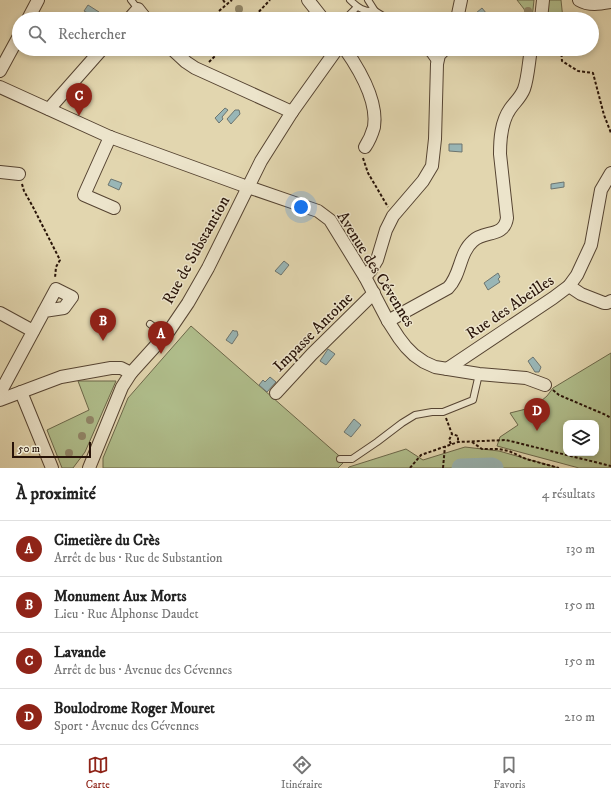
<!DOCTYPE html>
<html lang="fr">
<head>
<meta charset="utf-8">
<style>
  :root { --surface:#fff; --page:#f6f6f6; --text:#222; --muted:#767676; --line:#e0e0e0; --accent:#8f2418 }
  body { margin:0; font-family:"IM FELL DW Pica",serif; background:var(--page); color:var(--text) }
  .controls { position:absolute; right:12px; bottom:12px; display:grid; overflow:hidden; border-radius:8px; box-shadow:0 2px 6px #0003 }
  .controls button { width:36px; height:36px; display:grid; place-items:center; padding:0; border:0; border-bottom:1px solid var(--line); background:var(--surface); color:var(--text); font:20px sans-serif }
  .scale { position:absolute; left:12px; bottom:10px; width:79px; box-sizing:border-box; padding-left:4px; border:2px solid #281308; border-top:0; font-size:11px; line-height:14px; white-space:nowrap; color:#281308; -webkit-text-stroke:3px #ece4cb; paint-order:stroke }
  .you { position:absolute; left:301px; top:207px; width:14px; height:14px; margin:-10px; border:3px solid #fff; border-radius:50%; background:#1a73e8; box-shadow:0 0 0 6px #1a73e833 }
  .badge { display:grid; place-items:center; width:26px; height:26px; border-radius:50%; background:var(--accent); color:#fff; font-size:13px; font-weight:700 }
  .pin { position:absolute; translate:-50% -33px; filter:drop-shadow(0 1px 2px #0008) }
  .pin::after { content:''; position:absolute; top:21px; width:14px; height:12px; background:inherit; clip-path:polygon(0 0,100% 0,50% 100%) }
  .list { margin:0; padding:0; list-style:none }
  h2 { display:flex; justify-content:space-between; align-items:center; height:52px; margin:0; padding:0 16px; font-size:17px }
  h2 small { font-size:13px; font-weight:400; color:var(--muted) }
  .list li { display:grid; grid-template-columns:26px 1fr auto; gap:12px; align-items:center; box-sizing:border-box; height:56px; padding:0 16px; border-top:1px solid var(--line) }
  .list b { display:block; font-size:15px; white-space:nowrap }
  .list p { margin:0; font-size:13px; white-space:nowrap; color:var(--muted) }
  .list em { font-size:13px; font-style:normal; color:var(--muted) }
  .icon { flex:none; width:22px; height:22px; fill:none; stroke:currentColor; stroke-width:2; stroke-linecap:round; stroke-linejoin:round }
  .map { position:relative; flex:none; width:611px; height:468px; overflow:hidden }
  .search { position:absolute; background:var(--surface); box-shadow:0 2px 6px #0003; left:12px; right:12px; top:12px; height:44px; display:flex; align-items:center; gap:10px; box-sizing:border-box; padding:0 14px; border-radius:22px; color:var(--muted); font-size:15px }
  .sheet { height:276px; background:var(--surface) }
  nav { display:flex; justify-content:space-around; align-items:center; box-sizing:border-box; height:56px; border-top:1px solid var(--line); background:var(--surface); font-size:11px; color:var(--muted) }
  nav a { display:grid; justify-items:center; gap:2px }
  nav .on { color:var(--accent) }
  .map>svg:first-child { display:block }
  .green { fill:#b0be8c; stroke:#6c684a; fill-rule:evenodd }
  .water { fill:#99b6b6; stroke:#6c7570 }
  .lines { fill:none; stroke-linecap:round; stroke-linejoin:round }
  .river { stroke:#99b6b6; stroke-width:19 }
  .service-casing { stroke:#564432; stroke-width:8 }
  .minor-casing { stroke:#564432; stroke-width:14 }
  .path { stroke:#281308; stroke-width:2; stroke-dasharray:3 2; stroke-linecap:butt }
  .service { stroke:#ece4cb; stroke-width:6 }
  .minor { stroke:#ece4cb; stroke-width:12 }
  .tree { fill:#928769 }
  .labels { text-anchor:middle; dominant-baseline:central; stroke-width:3; stroke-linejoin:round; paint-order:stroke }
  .street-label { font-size:16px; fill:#281308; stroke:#ece4cb }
</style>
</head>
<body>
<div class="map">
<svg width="611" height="468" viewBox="0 0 611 468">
  <rect width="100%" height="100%" fill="#e2d6af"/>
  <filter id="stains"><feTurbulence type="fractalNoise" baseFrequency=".005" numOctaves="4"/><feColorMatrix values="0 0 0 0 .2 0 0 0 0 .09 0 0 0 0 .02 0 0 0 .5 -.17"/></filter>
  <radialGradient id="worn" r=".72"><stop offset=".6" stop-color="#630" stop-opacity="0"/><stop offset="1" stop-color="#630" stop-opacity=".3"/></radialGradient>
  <!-- green -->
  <g class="green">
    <path d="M517 0H534L532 19H528L524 9Z"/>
    <path d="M549 0H561L563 19H552L547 12Z"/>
    <path d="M191 326 345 461 338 468H103V458L128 398Z"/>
    <path d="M611 353V468H579L497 446 500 437 518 425 510 413 534 407 547 396 553 388ZM566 423H596V453H566Z"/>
    <path d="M78 381H116L85 452 73 468H62L47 430 89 410Z"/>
    <path d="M465 447 499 451 559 468H348L349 467 406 449 423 460Z"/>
  </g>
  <!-- water -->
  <g class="water">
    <path d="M88 5 99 12 95 17 84 11Z"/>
    <path d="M482 8 491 19H481L476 13Z"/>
    <path d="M225 108 228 110 222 117 223 119 219 123 215 118Z"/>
    <path d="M235 110H239L240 114 231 124 227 119Z"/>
    <path d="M449 144H462V152L449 151Z"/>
    <path d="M111 179 122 183 119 190 108 185Z"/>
    <path d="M564 182V187L551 189V184Z"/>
    <path d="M284 261 289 265 281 275 275 271Z"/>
    <path d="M498 273 500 277 498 279 500 282 488 290 484 283Z"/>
    <path d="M233 330 234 331H237L238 335 232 344 226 340Z"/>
    <path d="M328 349 335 354 326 365 320 361Z"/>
    <path d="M533 357 541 367 539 372H535L528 361Z"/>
    <path d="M270 377 276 382 267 392 259 385 263 380 265 382Z"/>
    <path d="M354 419 361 425 351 437 344 432Z"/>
  </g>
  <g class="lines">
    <!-- river -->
    <path class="river" d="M461 468 492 467 494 468"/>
    <defs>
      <g id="service">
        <path d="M131 0 138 9"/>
        <path d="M350 0C358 8 364 12 375 11"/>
        <path d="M368 0 375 11 388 19"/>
        <path d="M345 19 357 7"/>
        <path d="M424 49 430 54 437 64"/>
        <path d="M150 324 165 335"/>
        <path d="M340 459H352L377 442 402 423 415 415 432 412H443L473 400 479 374"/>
      </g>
      <g id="minor">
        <path d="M308 0 323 19"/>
        <path d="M579 0C589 6 600 4 611 2"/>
        <path d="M28 19 38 0"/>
        <path d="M129 19 138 9 146 19"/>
        <path d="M457 19 461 0"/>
        <path d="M541 19 543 0"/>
        <path d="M172 49 186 62 195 68 292 112"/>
        <path d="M345 49C359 69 378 101 374 127 372 134 369 141 365 147"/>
        <path d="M0 71 19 36"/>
        <path d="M0 87 110 137 242 185 254 189 318 211 330 220 365 277 388 321 399 338 406 347 414 355 424 362 435 367 479 374 526 378 545 385"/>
        <path d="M49 109 102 49"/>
        <path d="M110 137 84 195 114 208"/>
        <path d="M0 172 19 174"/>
        <path d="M365 277 371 270 377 260 386 230 393 216 423 181 432 166 435 139 437 64 439 55 445 49"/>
        <path d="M569 286 581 294 604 303H607L611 301"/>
        <path d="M0 313 33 331"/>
        <path d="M388 321 448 288C461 275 459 253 473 241 484 230 504 238 507 218L500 154C500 139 501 122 510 109 515 102 521 97 524 89 528 78 529 60 531 49"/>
        <path d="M447 369 553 298 569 286 577 275 591 245 601 190 611 173"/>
        <path d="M21 392 52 468"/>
        <path d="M0 393 56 289 72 297 64 308 44 311"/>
        <path d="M276 393 312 354 374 293"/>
        <path d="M0 400 61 377 111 368H121L131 373"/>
        <path d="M89 468 122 387 131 373 169 331 188 303 208 268 261 161 292 112 337 49"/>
      </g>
    </defs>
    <!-- service casing -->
    <use href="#service" class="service-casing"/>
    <!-- minor casing -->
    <use href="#minor" class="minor-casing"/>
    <!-- path -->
    <g class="path">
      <path d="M223 0 226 4"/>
      <path d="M219 11 232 0"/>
      <path d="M252 19 270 0"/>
      <path d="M561 49 562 61 578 71 593 73 604 115 611 133"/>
      <path d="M209 62 222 49"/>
      <path d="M363 158 368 173 388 207"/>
      <path d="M22 184 24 191 33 207 60 260 56 267 55 278"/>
      <path d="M553 390 559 395 606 415 611 418"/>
      <path d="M446 418 452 434 458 436V442"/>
      <path d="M472 442 482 449H498L509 451 526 459 559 468"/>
      <path d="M451 444 449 440 452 434"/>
      <path d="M410 468 421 455 458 442 506 440 611 466"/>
      <path d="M443 468 445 446"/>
    </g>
    <!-- service -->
    <use href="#service" class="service"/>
    <!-- minor -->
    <use href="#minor" class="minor"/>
  </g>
  <!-- trees -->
  <g class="tree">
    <circle cx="239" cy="9" r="4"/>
    <circle cx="528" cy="11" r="4"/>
    <circle cx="90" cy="420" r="4"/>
    <circle cx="82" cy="436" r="4"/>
    <circle cx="69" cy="453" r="4"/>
  </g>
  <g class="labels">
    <!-- street labels -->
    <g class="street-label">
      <text transform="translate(196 250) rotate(-61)">Rue de Substantion</text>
      <text transform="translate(376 269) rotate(58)">Avenue des Cévennes</text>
      <text transform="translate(510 307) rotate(-34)">Rue des Abeilles</text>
      <text transform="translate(313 332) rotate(-45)">Impasse Antoine</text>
    </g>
  </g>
  <rect width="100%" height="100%" filter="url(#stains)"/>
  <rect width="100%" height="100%" fill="url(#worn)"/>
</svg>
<div class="controls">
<button><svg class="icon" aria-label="layers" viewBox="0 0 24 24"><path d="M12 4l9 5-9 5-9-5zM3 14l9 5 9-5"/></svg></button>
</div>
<div class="scale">50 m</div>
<div class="you"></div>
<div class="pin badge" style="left:161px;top:354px">A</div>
<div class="pin badge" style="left:103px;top:341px">B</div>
<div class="pin badge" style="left:79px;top:116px">C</div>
<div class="pin badge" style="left:537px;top:431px">D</div>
<div class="search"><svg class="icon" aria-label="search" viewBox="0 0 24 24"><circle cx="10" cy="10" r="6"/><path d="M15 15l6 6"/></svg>Rechercher</div>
</div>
<section class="sheet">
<h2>À proximité<small>4 résultats</small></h2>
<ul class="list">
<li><span class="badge">A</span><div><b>Cimetière du Crès</b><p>Arrêt de bus · Rue de Substantion</p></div><em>130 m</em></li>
<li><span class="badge">B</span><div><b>Monument Aux Morts</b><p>Lieu · Rue Alphonse Daudet</p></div><em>150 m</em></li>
<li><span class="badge">C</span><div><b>Lavande</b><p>Arrêt de bus · Avenue des Cévennes</p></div><em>150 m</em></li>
<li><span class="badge">D</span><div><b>Boulodrome Roger Mouret</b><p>Sport · Avenue des Cévennes</p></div><em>210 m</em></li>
</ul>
</section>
<nav>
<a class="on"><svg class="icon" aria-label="map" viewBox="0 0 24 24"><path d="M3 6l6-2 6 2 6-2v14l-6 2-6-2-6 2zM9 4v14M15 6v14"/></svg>Carte</a>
<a><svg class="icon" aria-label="directions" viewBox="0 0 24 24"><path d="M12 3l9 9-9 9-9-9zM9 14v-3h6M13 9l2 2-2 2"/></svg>Itinéraire</a>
<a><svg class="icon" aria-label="saved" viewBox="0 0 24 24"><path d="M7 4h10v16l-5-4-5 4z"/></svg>Favoris</a>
</nav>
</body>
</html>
